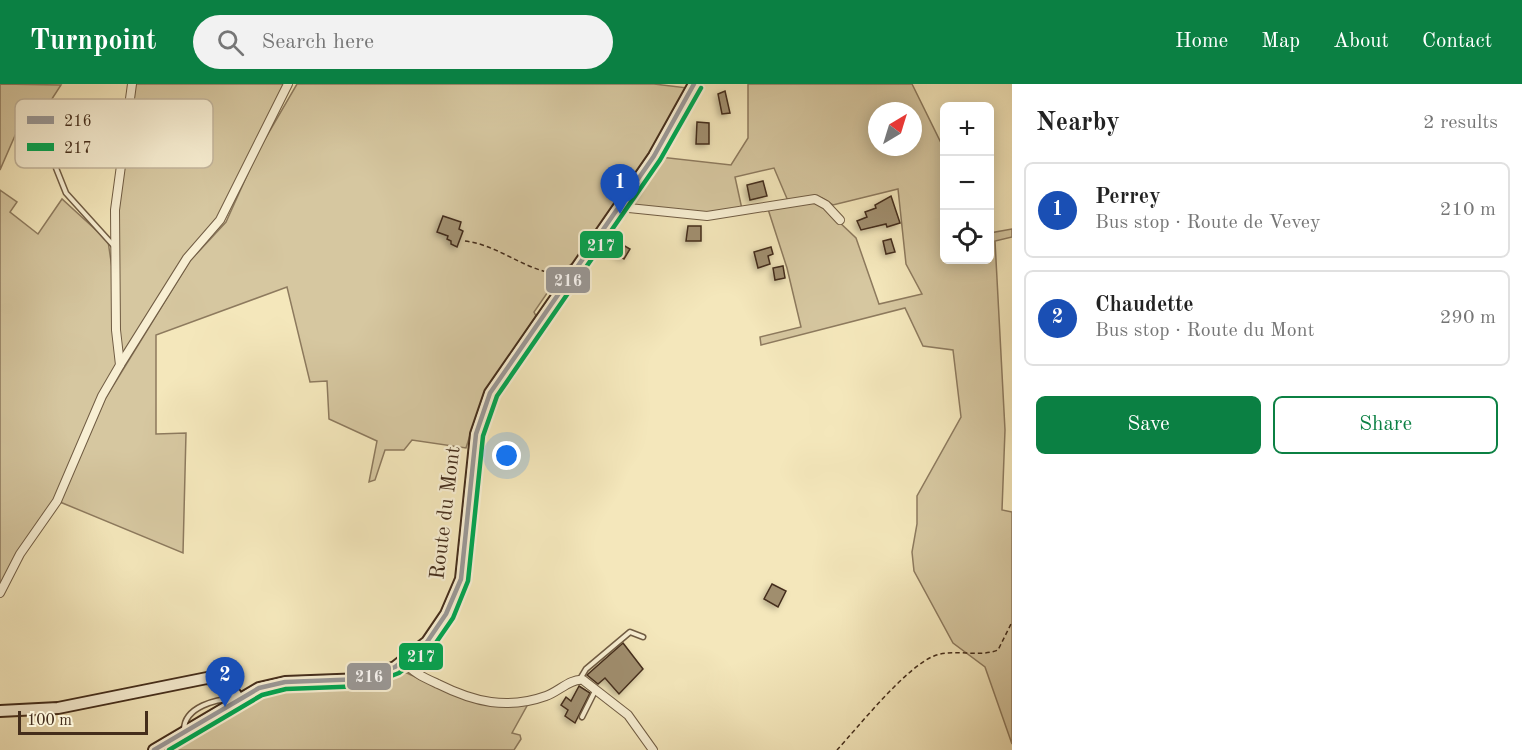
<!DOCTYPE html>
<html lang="en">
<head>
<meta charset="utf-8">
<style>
  :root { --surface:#fff; --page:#f2f2f2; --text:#222; --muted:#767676; --line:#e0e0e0; --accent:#0b8043 }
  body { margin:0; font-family:"Old Standard TT",serif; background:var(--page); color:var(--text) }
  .controls { position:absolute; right:18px; top:18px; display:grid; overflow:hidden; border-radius:9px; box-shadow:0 3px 15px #0003 }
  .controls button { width:54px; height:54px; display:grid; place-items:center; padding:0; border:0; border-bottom:2px solid var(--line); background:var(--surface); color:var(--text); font:30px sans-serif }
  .compass { position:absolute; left:868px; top:18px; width:54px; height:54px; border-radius:50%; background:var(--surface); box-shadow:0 3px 15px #0003; rotate:38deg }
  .scale { position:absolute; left:18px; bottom:15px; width:130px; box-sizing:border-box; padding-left:6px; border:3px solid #442d1b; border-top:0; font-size:16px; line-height:21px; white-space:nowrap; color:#442d1b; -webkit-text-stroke:4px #f8efd3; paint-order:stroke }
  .you { position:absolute; left:507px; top:372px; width:21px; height:21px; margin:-15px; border:4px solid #fff; border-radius:50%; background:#1a73e8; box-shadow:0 0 0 9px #1a73e833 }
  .badge { display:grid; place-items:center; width:39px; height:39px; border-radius:50%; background:var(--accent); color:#fff; font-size:20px; font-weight:700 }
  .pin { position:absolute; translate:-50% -50px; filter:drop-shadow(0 2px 3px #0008) }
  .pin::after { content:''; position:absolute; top:32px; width:21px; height:18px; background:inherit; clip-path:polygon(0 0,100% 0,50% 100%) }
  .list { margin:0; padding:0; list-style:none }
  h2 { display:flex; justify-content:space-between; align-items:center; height:78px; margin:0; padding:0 24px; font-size:26px }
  h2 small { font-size:20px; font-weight:400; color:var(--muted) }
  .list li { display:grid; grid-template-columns:39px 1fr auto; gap:18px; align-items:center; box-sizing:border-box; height:96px; margin:0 12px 12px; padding:0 12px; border:2px solid var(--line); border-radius:9px }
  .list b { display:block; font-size:22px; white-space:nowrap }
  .list p { margin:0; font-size:20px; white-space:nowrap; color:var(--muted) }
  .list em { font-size:20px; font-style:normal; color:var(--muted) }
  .actions { display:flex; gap:12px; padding:18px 24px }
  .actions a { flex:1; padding:14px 0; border:2px solid var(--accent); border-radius:9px; text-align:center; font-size:21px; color:var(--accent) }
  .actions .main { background:var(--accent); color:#fff }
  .icon { flex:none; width:33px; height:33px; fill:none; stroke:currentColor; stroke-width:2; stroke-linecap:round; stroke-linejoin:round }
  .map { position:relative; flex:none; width:1012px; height:666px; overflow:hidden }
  header { display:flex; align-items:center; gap:36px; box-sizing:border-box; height:84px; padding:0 30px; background:var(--accent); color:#fff }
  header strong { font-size:28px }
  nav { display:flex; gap:33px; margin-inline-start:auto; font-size:21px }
  .search { width:420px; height:54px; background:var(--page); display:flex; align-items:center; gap:15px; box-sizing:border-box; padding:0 21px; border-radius:33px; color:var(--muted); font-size:22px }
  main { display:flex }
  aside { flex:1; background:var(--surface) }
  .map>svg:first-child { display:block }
  .green { fill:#d6c7a0; stroke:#8d7a5e; stroke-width:1.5; fill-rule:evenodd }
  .building { fill:#a08e6e; stroke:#442d1b; stroke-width:1.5; filter:url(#shadow) }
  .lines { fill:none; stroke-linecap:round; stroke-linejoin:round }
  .lane-casing { stroke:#705c43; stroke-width:7 }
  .street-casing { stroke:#705c43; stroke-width:10 }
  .secondary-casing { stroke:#442d1b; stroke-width:14 }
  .path { stroke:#442d1b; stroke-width:1.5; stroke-dasharray:4.5 3; stroke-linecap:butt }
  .lane { stroke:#f8efd3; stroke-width:4 }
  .street { stroke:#f8efd3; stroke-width:8 }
  .secondary { stroke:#f8efd3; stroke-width:10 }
  .bus-1-casing { stroke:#f8efd3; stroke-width:9 }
  .bus-2-casing { stroke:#f8efd3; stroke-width:9 }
  .bus-1 { stroke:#9a9998; stroke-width:4.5 }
  .bus-2 { stroke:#00a651; stroke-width:4.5 }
  .labels { text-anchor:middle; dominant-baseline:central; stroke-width:4.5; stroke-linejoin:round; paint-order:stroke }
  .street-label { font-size:21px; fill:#442d1b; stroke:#f8efd3 }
  .key { fill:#f8efd3; stroke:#c2b59c; stroke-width:1.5 }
  .key-label { font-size:16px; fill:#442d1b }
  .line-badge { stroke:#f8efd3; stroke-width:2 }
  .badge-label { font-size:16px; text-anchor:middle; font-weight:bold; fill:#fff }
</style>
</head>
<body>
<header>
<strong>Turnpoint</strong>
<div class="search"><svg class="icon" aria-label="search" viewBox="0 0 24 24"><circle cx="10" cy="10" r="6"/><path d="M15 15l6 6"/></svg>Search here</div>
<nav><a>Home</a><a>Map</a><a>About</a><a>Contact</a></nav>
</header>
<main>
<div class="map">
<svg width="1012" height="666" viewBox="0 0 1012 666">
  <defs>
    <filter id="shadow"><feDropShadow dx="-2.5" dy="2.5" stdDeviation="3" flood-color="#0004"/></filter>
  </defs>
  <rect width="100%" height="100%" fill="#f4e7bb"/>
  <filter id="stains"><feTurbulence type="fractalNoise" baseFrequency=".00333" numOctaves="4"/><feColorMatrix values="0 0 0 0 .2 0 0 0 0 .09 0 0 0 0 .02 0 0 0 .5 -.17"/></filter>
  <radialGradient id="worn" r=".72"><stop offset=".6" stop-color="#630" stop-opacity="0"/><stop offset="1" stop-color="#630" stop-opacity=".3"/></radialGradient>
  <!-- green -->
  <g class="green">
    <path d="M0 0 61 1 37 38 24 31 0 86Z"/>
    <path d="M134 0H284L216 138 123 272 118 245 117 119Z"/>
    <path d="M297 0H654L688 4 667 43 608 129 574 178 563 186 534 228 536 232C506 278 481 310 466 364L412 356 404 366H385L375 396 369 398 377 357 329 335 327 297 310 298 287 203 156 251V350L186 349 183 469 60 418 105 315 189 178 226 138 258 67Z"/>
    <path d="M748 0H912L944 65V176H990V149L1012 145V153L995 157 1005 346 1002 426 1012 428V660L985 583 953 559 914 487 912 468 917 440V412L961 333 953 266 923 262 905 224 761 261 760 253 801 243 787 184 768 125 818 118 856 154 879 220 922 210 906 180 898 105 833 121 822 114 788 117 774 84 735 93 742 125 714 129 629 122 660 73 731 81 748 54ZM877 27H913V63H877Z"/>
    <path d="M0 106 17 118 10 128 38 150 62 115 108 157 115 204 117 279 54 416 0 504Z"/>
    <path d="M398 589H407C448 608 482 629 528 620L512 649 520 651 521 655 514 666H160L261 612 289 605 328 606 365 603Z"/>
  </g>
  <!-- building -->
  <g class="building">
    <path d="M725 7 730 29 722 30 718 10Z"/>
    <path d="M697 38 709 39V60H696Z"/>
    <path d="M763 97 767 112 750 116 747 101Z"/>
    <path d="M891 112 900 139 887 143 886 140 861 146 857 137 867 133 865 128 876 124 875 121Z"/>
    <path d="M443 132 461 138 459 145 463 147 457 163 451 160V157L447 155 448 152 437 148Z"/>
    <path d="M688 142H701V157H686Z"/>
    <path d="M891 155 895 168 886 170 883 157Z"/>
    <path d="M616 157 630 165 624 175 610 167Z"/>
    <path d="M771 163 773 170 768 172 770 180 758 184 754 168Z"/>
    <path d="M783 182 785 194 775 196 773 184Z"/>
    <path d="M772 500 786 507 778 523 764 515Z"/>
    <path d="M623 559 643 585 619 610 605 594 598 600 587 591Z"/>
    <path d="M579 602 590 609 575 639 565 632 568 626 561 621 566 613 571 617Z"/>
  </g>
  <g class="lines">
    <defs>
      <g id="lane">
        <path d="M56 84 66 109 113 161"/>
        <path d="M580 595 586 585 630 548 643 553"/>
        <path d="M582 633 596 605"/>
        <path d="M184 646C184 623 217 614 236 615"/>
      </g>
      <g id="street">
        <path d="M619 123 707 132 815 115 826 121 840 136"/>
        <path d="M120 281 187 174 220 136 288 0"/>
        <path d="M0 509 20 470 57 417 102 312 120 281 116 246 115 126 132 0"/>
        <path d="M404 577C413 589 425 594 438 600 474 618 507 626 546 612 558 608 571 594 583 596L628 631 653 666"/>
      </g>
      <g id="secondary">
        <path d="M0 627 58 624 207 594 226 597 239 615"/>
        <path d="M154 666 259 604 285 598 363 595 395 583 427 558 446 530 461 495 476 350 490 309 654 72 694 0"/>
      </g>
    </defs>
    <!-- lane casing -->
    <use href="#lane" class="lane-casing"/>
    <!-- street casing -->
    <use href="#street" class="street-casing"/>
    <!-- secondary casing -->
    <use href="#secondary" class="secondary-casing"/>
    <!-- path -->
    <g class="path">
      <path d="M465 157C499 161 523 186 561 191"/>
      <path d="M837 666C859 642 906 583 934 572 954 564 978 574 998 566L1012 538"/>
    </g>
    <!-- lane -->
    <use href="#lane" class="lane"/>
    <!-- street -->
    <use href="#street" class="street"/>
    <!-- secondary -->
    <use href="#secondary" class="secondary"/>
    <defs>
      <path id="bus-1" d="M154 666 259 604 285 598 363 595 395 583 427 558 446 530 461 495 476 350 490 309 654 72 694 0"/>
      <path id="bus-2" d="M169 666 262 611 286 605 365 602 399 589 433 563 453 534 468 497 483 352 497 312 660 76 701 4"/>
    </defs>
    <!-- bus-1 casing -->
    <use href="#bus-1" class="bus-1-casing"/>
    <!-- bus-2 casing -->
    <use href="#bus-2" class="bus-2-casing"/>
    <!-- bus-1 -->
    <use href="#bus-1" class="bus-1"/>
    <!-- bus-2 -->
    <use href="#bus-2" class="bus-2"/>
  </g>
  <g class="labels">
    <!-- street labels -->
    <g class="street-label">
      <text transform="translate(446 429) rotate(-83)">Route du Mont</text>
    </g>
  </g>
  <!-- legend -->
  <rect x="15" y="15" width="198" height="69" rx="9" class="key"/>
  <rect x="27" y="32" width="27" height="8" fill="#9a9998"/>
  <rect x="27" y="59" width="27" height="8" fill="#00a651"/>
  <g class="key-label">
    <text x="64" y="42">216</text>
    <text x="64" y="69">217</text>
  </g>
  <g class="line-badge">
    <rect x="579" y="146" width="45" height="29" rx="6" fill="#00a651"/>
    <rect x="545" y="182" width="46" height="28" rx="6" fill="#9a9998"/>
    <rect x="398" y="558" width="46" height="29" rx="6" fill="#00a651"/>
    <rect x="346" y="578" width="46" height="29" rx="6" fill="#9a9998"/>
  </g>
  <g class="badge-label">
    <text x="601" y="167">217</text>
    <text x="568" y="202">216</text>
    <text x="421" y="578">217</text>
    <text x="369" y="598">216</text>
  </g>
  <rect width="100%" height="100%" filter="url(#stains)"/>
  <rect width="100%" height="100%" fill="url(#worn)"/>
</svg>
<div class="controls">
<button>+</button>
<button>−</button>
<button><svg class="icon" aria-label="locate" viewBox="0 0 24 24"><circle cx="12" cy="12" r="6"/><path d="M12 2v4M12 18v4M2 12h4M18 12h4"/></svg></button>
</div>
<svg class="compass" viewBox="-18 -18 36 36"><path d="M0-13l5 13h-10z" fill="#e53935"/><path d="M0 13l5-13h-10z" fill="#767676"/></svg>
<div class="scale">100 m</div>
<div class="you"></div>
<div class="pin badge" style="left:620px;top:130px;background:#1a4fb4">1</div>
<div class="pin badge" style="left:225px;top:623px;background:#1a4fb4">2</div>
</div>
<aside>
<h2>Nearby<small>2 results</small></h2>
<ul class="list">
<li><span class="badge" style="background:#1a4fb4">1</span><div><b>Perrey</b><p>Bus stop · Route de Vevey</p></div><em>210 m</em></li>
<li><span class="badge" style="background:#1a4fb4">2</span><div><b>Chaudette</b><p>Bus stop · Route du Mont</p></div><em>290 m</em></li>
</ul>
<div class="actions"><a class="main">Save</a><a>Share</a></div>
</aside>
</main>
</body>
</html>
